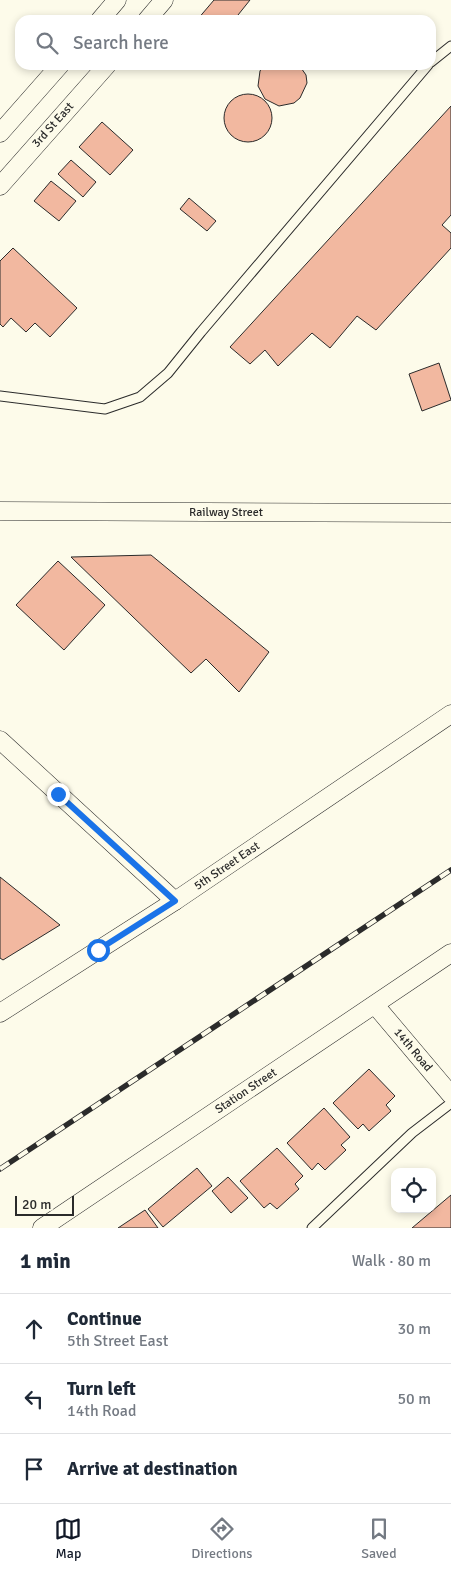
<!DOCTYPE html>
<html lang="en">
<head>
<meta charset="utf-8">
<style>
  :root { --surface:#fff; --page:#f6f6f7; --text:#1f2937; --muted:#747a83; --line:#e0e1e3; --accent:#111827 }
  body { margin:0; font-family:Signika,sans-serif; background:var(--page); color:var(--text) }
  .controls { position:absolute; right:15px; bottom:15px; display:grid; overflow:hidden; border-radius:10px; box-shadow:0 2px 8px #0003 }
  .controls button { width:45px; height:45px; display:grid; place-items:center; padding:0; border:0; border-bottom:1px solid var(--line); background:var(--surface); color:var(--text); font:25px sans-serif }
  .scale { position:absolute; left:15px; bottom:12px; width:59px; box-sizing:border-box; padding-left:5px; border:2px solid #2b2b2b; border-top:0; font-size:14px; line-height:18px; white-space:nowrap; color:#2b2b2b; -webkit-text-stroke:4px #fdfbea; paint-order:stroke }
  .stop { position:absolute; width:15px; height:15px; margin:-11px; border:4px solid #1a73e8; border-radius:50%; background:#fff }
  .stop.end { background:#1a73e8; border-color:#fff; box-shadow:0 1px 5px #0008 }
  .list { margin:0; padding:0; list-style:none }
  h2 { display:flex; justify-content:space-between; align-items:center; height:65px; margin:0; padding:0 20px; font-size:21px }
  h2 small { font-size:16px; font-weight:400; color:var(--muted) }
  .list li { display:grid; grid-template-columns:32px 1fr auto; gap:15px; align-items:center; box-sizing:border-box; height:70px; padding:0 20px; border-top:1px solid var(--line) }
  .list b { display:block; font-size:19px; white-space:nowrap }
  .list p { margin:0; font-size:16px; white-space:nowrap; color:var(--muted) }
  .list em { font-size:16px; font-style:normal; color:var(--muted) }
  .icon { flex:none; width:28px; height:28px; fill:none; stroke:currentColor; stroke-width:2; stroke-linecap:round; stroke-linejoin:round }
  .map { position:relative; flex:none; width:451px; height:1228px; overflow:hidden }
  .search { position:absolute; background:var(--surface); box-shadow:0 2px 8px #0003; left:15px; right:15px; top:15px; height:55px; display:flex; align-items:center; gap:12px; box-sizing:border-box; padding:0 18px; border-radius:15px; color:var(--muted); font-size:19px }
  .sheet { height:275px; background:var(--surface) }
  nav { display:flex; justify-content:space-around; align-items:center; box-sizing:border-box; height:70px; border-top:1px solid var(--line); background:var(--surface); font-size:14px; color:var(--muted) }
  nav a { display:grid; justify-items:center; gap:2px }
  nav .on { color:var(--accent) }
  .map>svg:first-child { display:block }
  .building { fill:#f2b8a0; stroke:#2b2b2b }
  .lines { fill:none; stroke-linecap:round; stroke-linejoin:round }
  .service-casing { stroke:#2b2b2b; stroke-width:11 }
  .minor-casing { stroke:#2b2b2b; stroke-width:19 }
  .service { stroke:#fdfbea; stroke-width:9 }
  .minor { stroke:#fdfbea; stroke-width:18 }
  .rail-casing { stroke:#2b2b2b; stroke-width:5.5 }
  .rail { stroke:#fdfbea; stroke-width:4; stroke-dasharray:11; stroke-linecap:butt }
  .route { stroke:#1a73e8; stroke-width:6 }
  .labels { text-anchor:middle; dominant-baseline:central; stroke-width:4; stroke-linejoin:round; paint-order:stroke }
  .street-label { font-size:12px; fill:#2b2b2b; stroke:#fdfbea }
</style>
</head>
<body>
<div class="map">
<svg width="451" height="1228" viewBox="0 0 451 1228">
  <rect width="100%" height="100%" fill="#fdfbea"/>
  <!-- building -->
  <g class="building">
    <path d="M214 0H250L234 20H197Z"/>
    <path d="M264 65H299L306 75 307 83 300 98 294 103 279 106 265 99 258 86 260 71Z"/>
    <circle cx="248" cy="118" r="24"/>
    <path d="M451 106V215L442 225 451 233V248L376 330 357 316 330 348 312 333 278 366 265 350 250 364 230 347Z"/>
    <path d="M102 122 133 150 110 175 79 147Z"/>
    <path d="M71 160 96 182 83 197 58 174Z"/>
    <path d="M51 181 76 201 59 221 34 201Z"/>
    <path d="M189 198 216 221 207 231 180 209Z"/>
    <path d="M13 248 77 308 50 337 35 323 26 332 11 318 3 327 0 324V261Z"/>
    <path d="M439 363 451 400 422 411 409 374Z"/>
    <path d="M151 555 269 652 239 692 206 659 191 673 71 557Z"/>
    <path d="M58 561 105 605 64 650 16 605Z"/>
    <path d="M0 877 60 925 3 960 0 958Z"/>
    <path d="M369 1069 395 1096 386 1105 391 1111 369 1131 363 1124 358 1129 333 1103Z"/>
    <path d="M324 1108 350 1137 341 1145 346 1150 325 1170 318 1163 312 1170 287 1143Z"/>
    <path d="M277 1148 303 1176 295 1184 299 1189 277 1209 270 1203 264 1208 240 1181Z"/>
    <path d="M197 1168 212 1186 163 1227 148 1209Z"/>
    <path d="M228 1177 248 1198 231 1213 212 1191Z"/>
    <path d="M451 1195V1228H412Z"/>
    <path d="M145 1210 158 1228H118Z"/>
  </g>
  <g class="lines">
    <defs>
      <g id="service">
        <path d="M431 62 451 46"/>
        <path d="M0 396 105 409 140 397 168 373 201 332 428 65"/>
        <path d="M312 1228 412 1133 451 1103"/>
      </g>
      <g id="minor">
        <path d="M100 20 117 0"/>
        <path d="M147 20 164 0"/>
        <path d="M0 133 60 65"/>
        <path d="M0 186 107 65"/>
        <path d="M0 511 451 513"/>
        <path d="M0 740 175 901"/>
        <path d="M375 1005 451 1095"/>
        <path d="M0 1013 175 901 451 714"/>
        <path d="M42 1228 451 953"/>
      </g>
    </defs>
    <!-- service casing -->
    <use href="#service" class="service-casing"/>
    <!-- minor casing -->
    <use href="#minor" class="minor-casing"/>
    <!-- service -->
    <use href="#service" class="service"/>
    <!-- minor -->
    <use href="#minor" class="minor"/>
    <defs>
      <path id="rail" d="M0 1169 451 870"/>
    </defs>
    <!-- rail casing -->
    <use href="#rail" class="rail-casing"/>
    <!-- rail -->
    <use href="#rail" class="rail"/>
  </g>
  <g class="lines">
    <!-- route -->
    <path class="route" d="M58 794 175 901 98 950"/>
  </g>
  <g class="labels">
    <!-- street labels -->
    <g class="street-label">
      <text transform="translate(53 125) rotate(-48)">3rd St East</text>
      <text x="226" y="512">Railway Street</text>
      <text transform="translate(227 866) rotate(-34)">5th Street East</text>
      <text transform="translate(413 1050) rotate(50)">14th Road</text>
      <text transform="translate(246 1091) rotate(-34)">Station Street</text>
    </g>
  </g>
</svg>
<div class="controls">
<button><svg class="icon" aria-label="locate" viewBox="0 0 24 24"><circle cx="12" cy="12" r="6"/><path d="M12 2v4M12 18v4M2 12h4M18 12h4"/></svg></button>
</div>
<div class="scale">20 m</div>
<div class="stop" style="left:98px;top:950px"></div>
<div class="stop end" style="left:58px;top:794px"></div>
<div class="search"><svg class="icon" aria-label="search" viewBox="0 0 24 24"><circle cx="10" cy="10" r="6"/><path d="M15 15l6 6"/></svg>Search here</div>
</div>
<section class="sheet">
<h2>1 min<small>Walk · 80 m</small></h2>
<ul class="list">
<li><svg class="icon" aria-label="ahead" viewBox="0 0 24 24"><path d="M12 20V5M6 11l6-6 6 6"/></svg><div><b>Continue</b><p>5th Street East</p></div><em>30 m</em></li>
<li><svg class="icon" aria-label="left" viewBox="0 0 24 24"><path d="M17 20v-9H6M10 6l-5 5 5 5"/></svg><div><b>Turn left</b><p>14th Road</p></div><em>50 m</em></li>
<li><svg class="icon" aria-label="arrive" viewBox="0 0 24 24"><path d="M6 21V4h12l-3 4 3 4H6"/></svg><div><b>Arrive at destination</b></div></li>
</ul>
</section>
<nav>
<a class="on"><svg class="icon" aria-label="map" viewBox="0 0 24 24"><path d="M3 6l6-2 6 2 6-2v14l-6 2-6-2-6 2zM9 4v14M15 6v14"/></svg>Map</a>
<a><svg class="icon" aria-label="directions" viewBox="0 0 24 24"><path d="M12 3l9 9-9 9-9-9zM9 14v-3h6M13 9l2 2-2 2"/></svg>Directions</a>
<a><svg class="icon" aria-label="saved" viewBox="0 0 24 24"><path d="M7 4h10v16l-5-4-5 4z"/></svg>Saved</a>
</nav>
</body>
</html>
